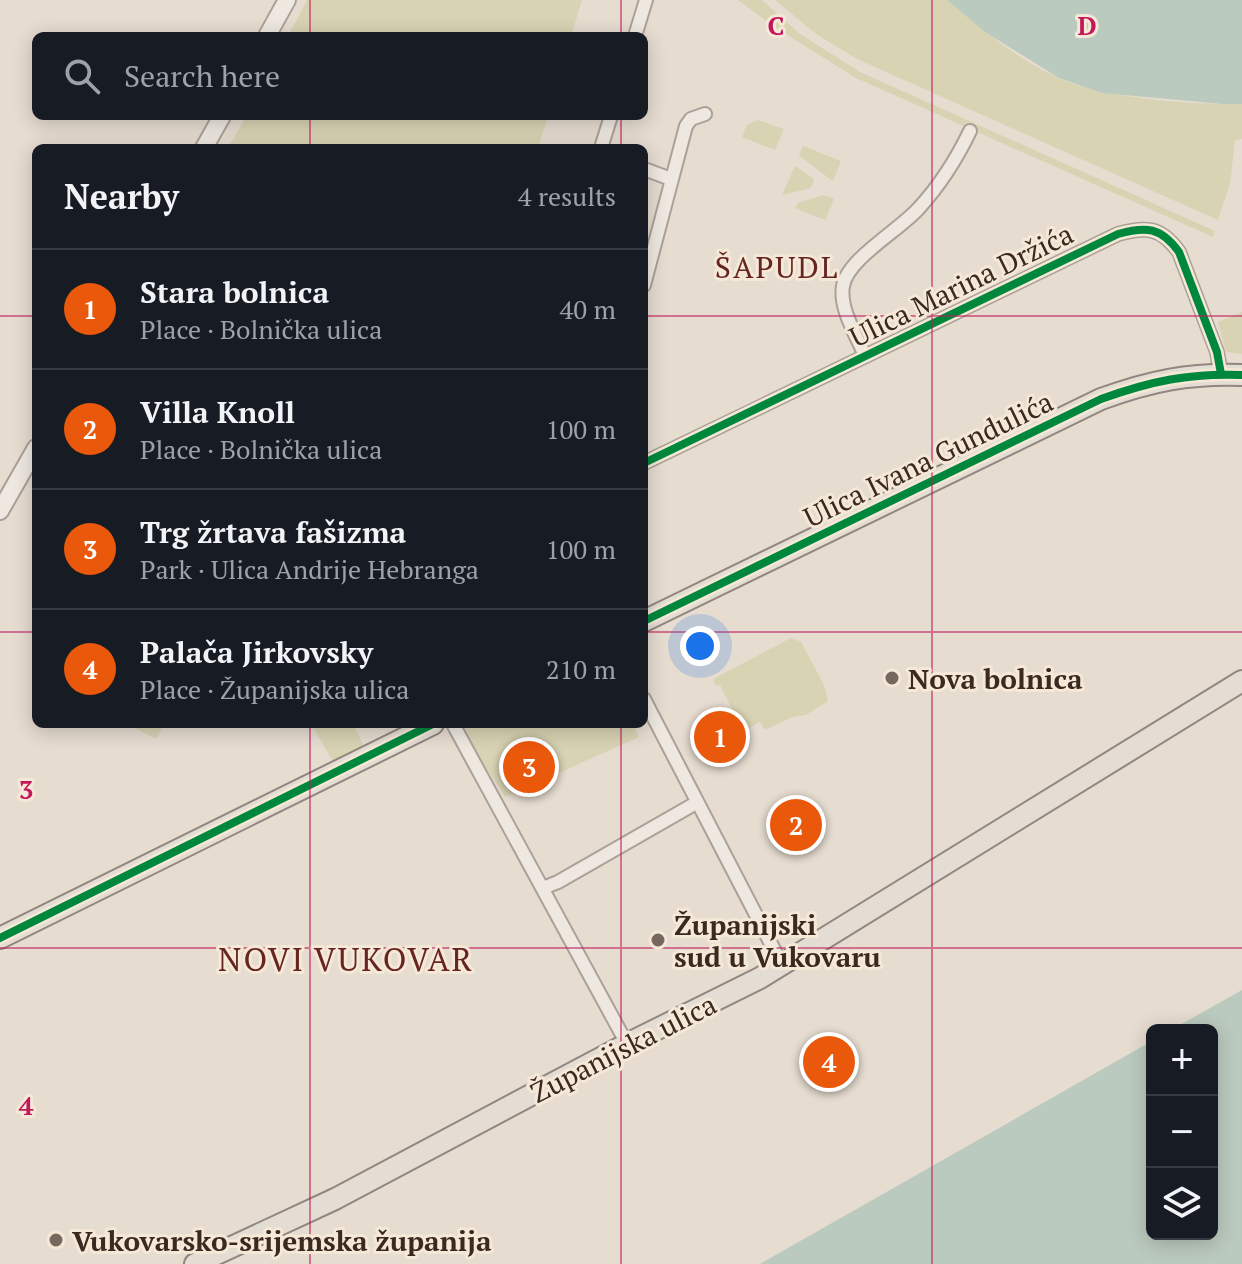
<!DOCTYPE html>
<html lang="en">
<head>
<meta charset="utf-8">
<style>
  :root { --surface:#171b24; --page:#20242c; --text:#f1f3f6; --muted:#9ea1a6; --line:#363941; --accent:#ea580c }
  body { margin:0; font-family:"PT Serif",serif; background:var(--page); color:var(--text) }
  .controls { position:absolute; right:24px; bottom:24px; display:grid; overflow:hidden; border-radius:12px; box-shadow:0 4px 20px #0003 }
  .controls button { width:72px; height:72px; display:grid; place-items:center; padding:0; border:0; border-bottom:2px solid var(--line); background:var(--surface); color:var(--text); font:40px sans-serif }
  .you { position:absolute; left:700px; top:646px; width:28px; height:28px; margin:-20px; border:6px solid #fff; border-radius:50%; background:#1a73e8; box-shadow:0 0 0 12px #1a73e833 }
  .badge { display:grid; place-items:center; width:52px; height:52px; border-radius:50%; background:var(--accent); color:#fff; font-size:26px; font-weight:700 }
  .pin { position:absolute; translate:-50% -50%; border:4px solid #fff; box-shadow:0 2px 8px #0006 }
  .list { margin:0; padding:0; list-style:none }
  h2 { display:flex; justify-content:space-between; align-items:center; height:104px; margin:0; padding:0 32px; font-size:34px }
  h2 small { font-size:26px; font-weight:400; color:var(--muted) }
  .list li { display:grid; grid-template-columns:52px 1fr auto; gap:24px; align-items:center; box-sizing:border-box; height:120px; padding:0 32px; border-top:2px solid var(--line) }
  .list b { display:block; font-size:30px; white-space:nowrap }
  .list p { margin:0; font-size:26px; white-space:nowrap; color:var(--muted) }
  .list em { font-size:26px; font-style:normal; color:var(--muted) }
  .icon { flex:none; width:44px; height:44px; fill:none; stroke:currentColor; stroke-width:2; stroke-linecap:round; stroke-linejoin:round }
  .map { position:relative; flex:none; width:1242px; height:1264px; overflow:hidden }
  .search { position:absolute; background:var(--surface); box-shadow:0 4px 20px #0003; left:32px; top:32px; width:616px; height:88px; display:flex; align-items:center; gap:20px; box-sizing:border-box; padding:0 28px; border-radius:12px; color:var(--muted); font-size:30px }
  .panel { position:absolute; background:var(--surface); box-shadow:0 4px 20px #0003; left:32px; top:144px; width:616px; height:584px; border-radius:12px }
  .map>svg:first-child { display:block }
  .green { fill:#d8d3b3 }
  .water { fill:#bbcabe }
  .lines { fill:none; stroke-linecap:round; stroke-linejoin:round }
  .minor-casing { stroke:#aba198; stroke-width:16 }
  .tertiary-casing { stroke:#aba198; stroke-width:20 }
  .primary-casing { stroke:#918780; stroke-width:24 }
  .minor { stroke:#eee8e1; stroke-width:12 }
  .tertiary { stroke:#eee8e1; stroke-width:16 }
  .primary { stroke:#e4ddd3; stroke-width:20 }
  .cycleway-casing { stroke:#f5e8d7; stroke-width:13 }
  .cycleway { stroke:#00873e; stroke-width:8 }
  .grid { fill:none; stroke:#c2185b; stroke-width:2; stroke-opacity:0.55 }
  .poi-dot { fill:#76685e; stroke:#f5e8d7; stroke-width:3 }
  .labels { text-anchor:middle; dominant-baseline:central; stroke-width:6; stroke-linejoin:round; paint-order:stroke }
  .street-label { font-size:28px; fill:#3a2920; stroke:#f5e8d7 }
  .poi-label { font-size:28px; font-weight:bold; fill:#3a2920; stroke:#f5e8d7; text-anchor:start }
  .neighbourhood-label { font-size:30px; letter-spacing:2px; fill:#662520; stroke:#f5e8d7 }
  .quarter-label { font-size:32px; letter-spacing:2px; fill:#662520; stroke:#f5e8d7 }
  .grid-label { font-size:26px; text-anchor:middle; font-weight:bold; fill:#c2185b; stroke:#f5e8d7; stroke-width:6; stroke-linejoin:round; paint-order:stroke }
</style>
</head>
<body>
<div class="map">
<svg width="1242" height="1264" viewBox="0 0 1242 1264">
  <rect width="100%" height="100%" fill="#e6dcd0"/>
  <!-- green -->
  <g class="green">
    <path d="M307 0H582L571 36H288Z"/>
    <path d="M738 0H762L800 34 860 72 1215 231 1213 237 856 78 770 24Z"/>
    <path d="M775 0H947C981 29 1018 60 1059 78 1103 98 1193 105 1242 104V139L1235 140 1230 184 1218 220 857 59 816 34Z"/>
    <path d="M246 116H548L538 148H228Z"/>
    <path d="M758 120 784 129 775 150 742 137 747 125Z"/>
    <path d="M803 146 841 161 833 181 799 156Z"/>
    <path d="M795 166 814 179 811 188 782 195Z"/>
    <path d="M824 195 834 199 825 220 795 208 798 203Z"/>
    <path d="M1242 312V354L1226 352 1218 322Z"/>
    <path d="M791 638 801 642 824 685 828 701 806 715 792 717 765 730 760 722 742 732 737 721 733 723 727 712 732 709 720 685 716 686 713 679Z"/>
    <path d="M128 724H164L156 739Z"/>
    <path d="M311 724H353L365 748 334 763Z"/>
    <path d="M475 724H633L639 737 505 797 462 730Z"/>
  </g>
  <!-- water -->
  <g class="water">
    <path d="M947 0H1242V104H1222L1102 93 1059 78 985 32Z"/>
    <path d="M1242 990V1264H760L1152 1041V1234H1212V1030H1171Z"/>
  </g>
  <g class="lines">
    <defs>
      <g id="minor">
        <path d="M635 36 646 0"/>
        <path d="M601 148 611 116"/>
        <path d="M644 169 671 179"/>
        <path d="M644 285 686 126 691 119 705 114"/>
        <path d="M865 356C857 336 839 309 843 286 847 259 901 229 919 208 940 185 957 158 970 131"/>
        <path d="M644 463 1118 234C1146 226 1161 227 1179 252L1217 352 1221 374"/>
        <path d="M644 699 782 965"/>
        <path d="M453 724 627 1044"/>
        <path d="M543 888 558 882 696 803"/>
      </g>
      <g id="tertiary">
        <path d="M267 36 287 0"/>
        <path d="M204 148 222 116"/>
        <path d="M0 511 36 448"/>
      </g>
      <g id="primary">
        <path d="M644 621 1101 399C1151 381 1189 373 1242 375"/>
        <path d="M0 938 433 724"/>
        <path d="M195 1264 335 1199 627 1044 760 978 1242 681"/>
      </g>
    </defs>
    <!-- minor casing -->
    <use href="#minor" class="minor-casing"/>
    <!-- tertiary casing -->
    <use href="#tertiary" class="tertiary-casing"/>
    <!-- primary casing -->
    <use href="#primary" class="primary-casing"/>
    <!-- minor -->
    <use href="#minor" class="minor"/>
    <!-- tertiary -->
    <use href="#tertiary" class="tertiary"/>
    <!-- primary -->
    <use href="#primary" class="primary"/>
    <defs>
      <g id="cycleway">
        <path d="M644 463 1118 234C1146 226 1161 227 1179 252L1217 352 1221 374"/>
        <path d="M644 621 1101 399C1151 381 1189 373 1242 375"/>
        <path d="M0 938 433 724"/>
      </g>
    </defs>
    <!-- cycleway casing -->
    <use href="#cycleway" class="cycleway-casing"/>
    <!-- cycleway -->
    <use href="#cycleway" class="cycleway"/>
  </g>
  <!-- grid -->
  <path class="grid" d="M310 0V36M621 0V36M932 0V1264M310 116V148M621 116V148M0 316H36M644 316H1242M0 632H36M644 632H1242M310 724V1264M621 724V1264M0 948H1242"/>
  <!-- markers -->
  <g class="poi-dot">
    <circle cx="892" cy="678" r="8"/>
    <circle cx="658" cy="940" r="8"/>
    <circle cx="56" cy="1240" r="8"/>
  </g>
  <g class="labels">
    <!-- street labels -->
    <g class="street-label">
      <text transform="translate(961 285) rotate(-26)">Ulica Marina Držića</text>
      <text transform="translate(928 459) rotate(-26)">Ulica Ivana Gundulića</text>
      <text transform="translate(623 1048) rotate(-27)">Županijska ulica</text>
    </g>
    <!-- poi labels -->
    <g class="poi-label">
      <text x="908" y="678">Nova bolnica</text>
      <text x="674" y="924">Županijski<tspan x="674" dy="32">sud u Vukovaru</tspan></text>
      <text x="72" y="1240">Vukovarsko-srijemska županija</text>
    </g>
    <!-- neighbourhood labels -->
    <g class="neighbourhood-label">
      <text x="777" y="267">ŠAPUDL</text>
    </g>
    <!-- quarter labels -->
    <g class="quarter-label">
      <text x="346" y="959">NOVI VUKOVAR</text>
    </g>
  </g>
  <g class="grid-label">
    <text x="776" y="35">C</text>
    <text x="1087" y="35">D</text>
    <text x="26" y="799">3</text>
    <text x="26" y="1115">4</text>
  </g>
</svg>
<div class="controls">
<button>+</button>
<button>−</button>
<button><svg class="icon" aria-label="layers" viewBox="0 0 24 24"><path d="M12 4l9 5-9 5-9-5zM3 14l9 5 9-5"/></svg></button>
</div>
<div class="you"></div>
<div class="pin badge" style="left:720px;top:737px">1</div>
<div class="pin badge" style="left:796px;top:825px">2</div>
<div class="pin badge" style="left:529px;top:767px">3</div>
<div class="pin badge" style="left:829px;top:1062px">4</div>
<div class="search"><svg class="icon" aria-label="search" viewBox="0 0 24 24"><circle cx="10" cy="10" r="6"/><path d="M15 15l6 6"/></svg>Search here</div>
<section class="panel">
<h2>Nearby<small>4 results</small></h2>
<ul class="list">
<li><span class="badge">1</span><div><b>Stara bolnica</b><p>Place · Bolnička ulica</p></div><em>40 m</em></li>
<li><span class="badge">2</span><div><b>Villa Knoll</b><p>Place · Bolnička ulica</p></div><em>100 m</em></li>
<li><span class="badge">3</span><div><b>Trg žrtava fašizma</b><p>Park · Ulica Andrije Hebranga</p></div><em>100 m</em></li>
<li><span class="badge">4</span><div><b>Palača Jirkovsky</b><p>Place · Županijska ulica</p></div><em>210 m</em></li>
</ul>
</section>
</div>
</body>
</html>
